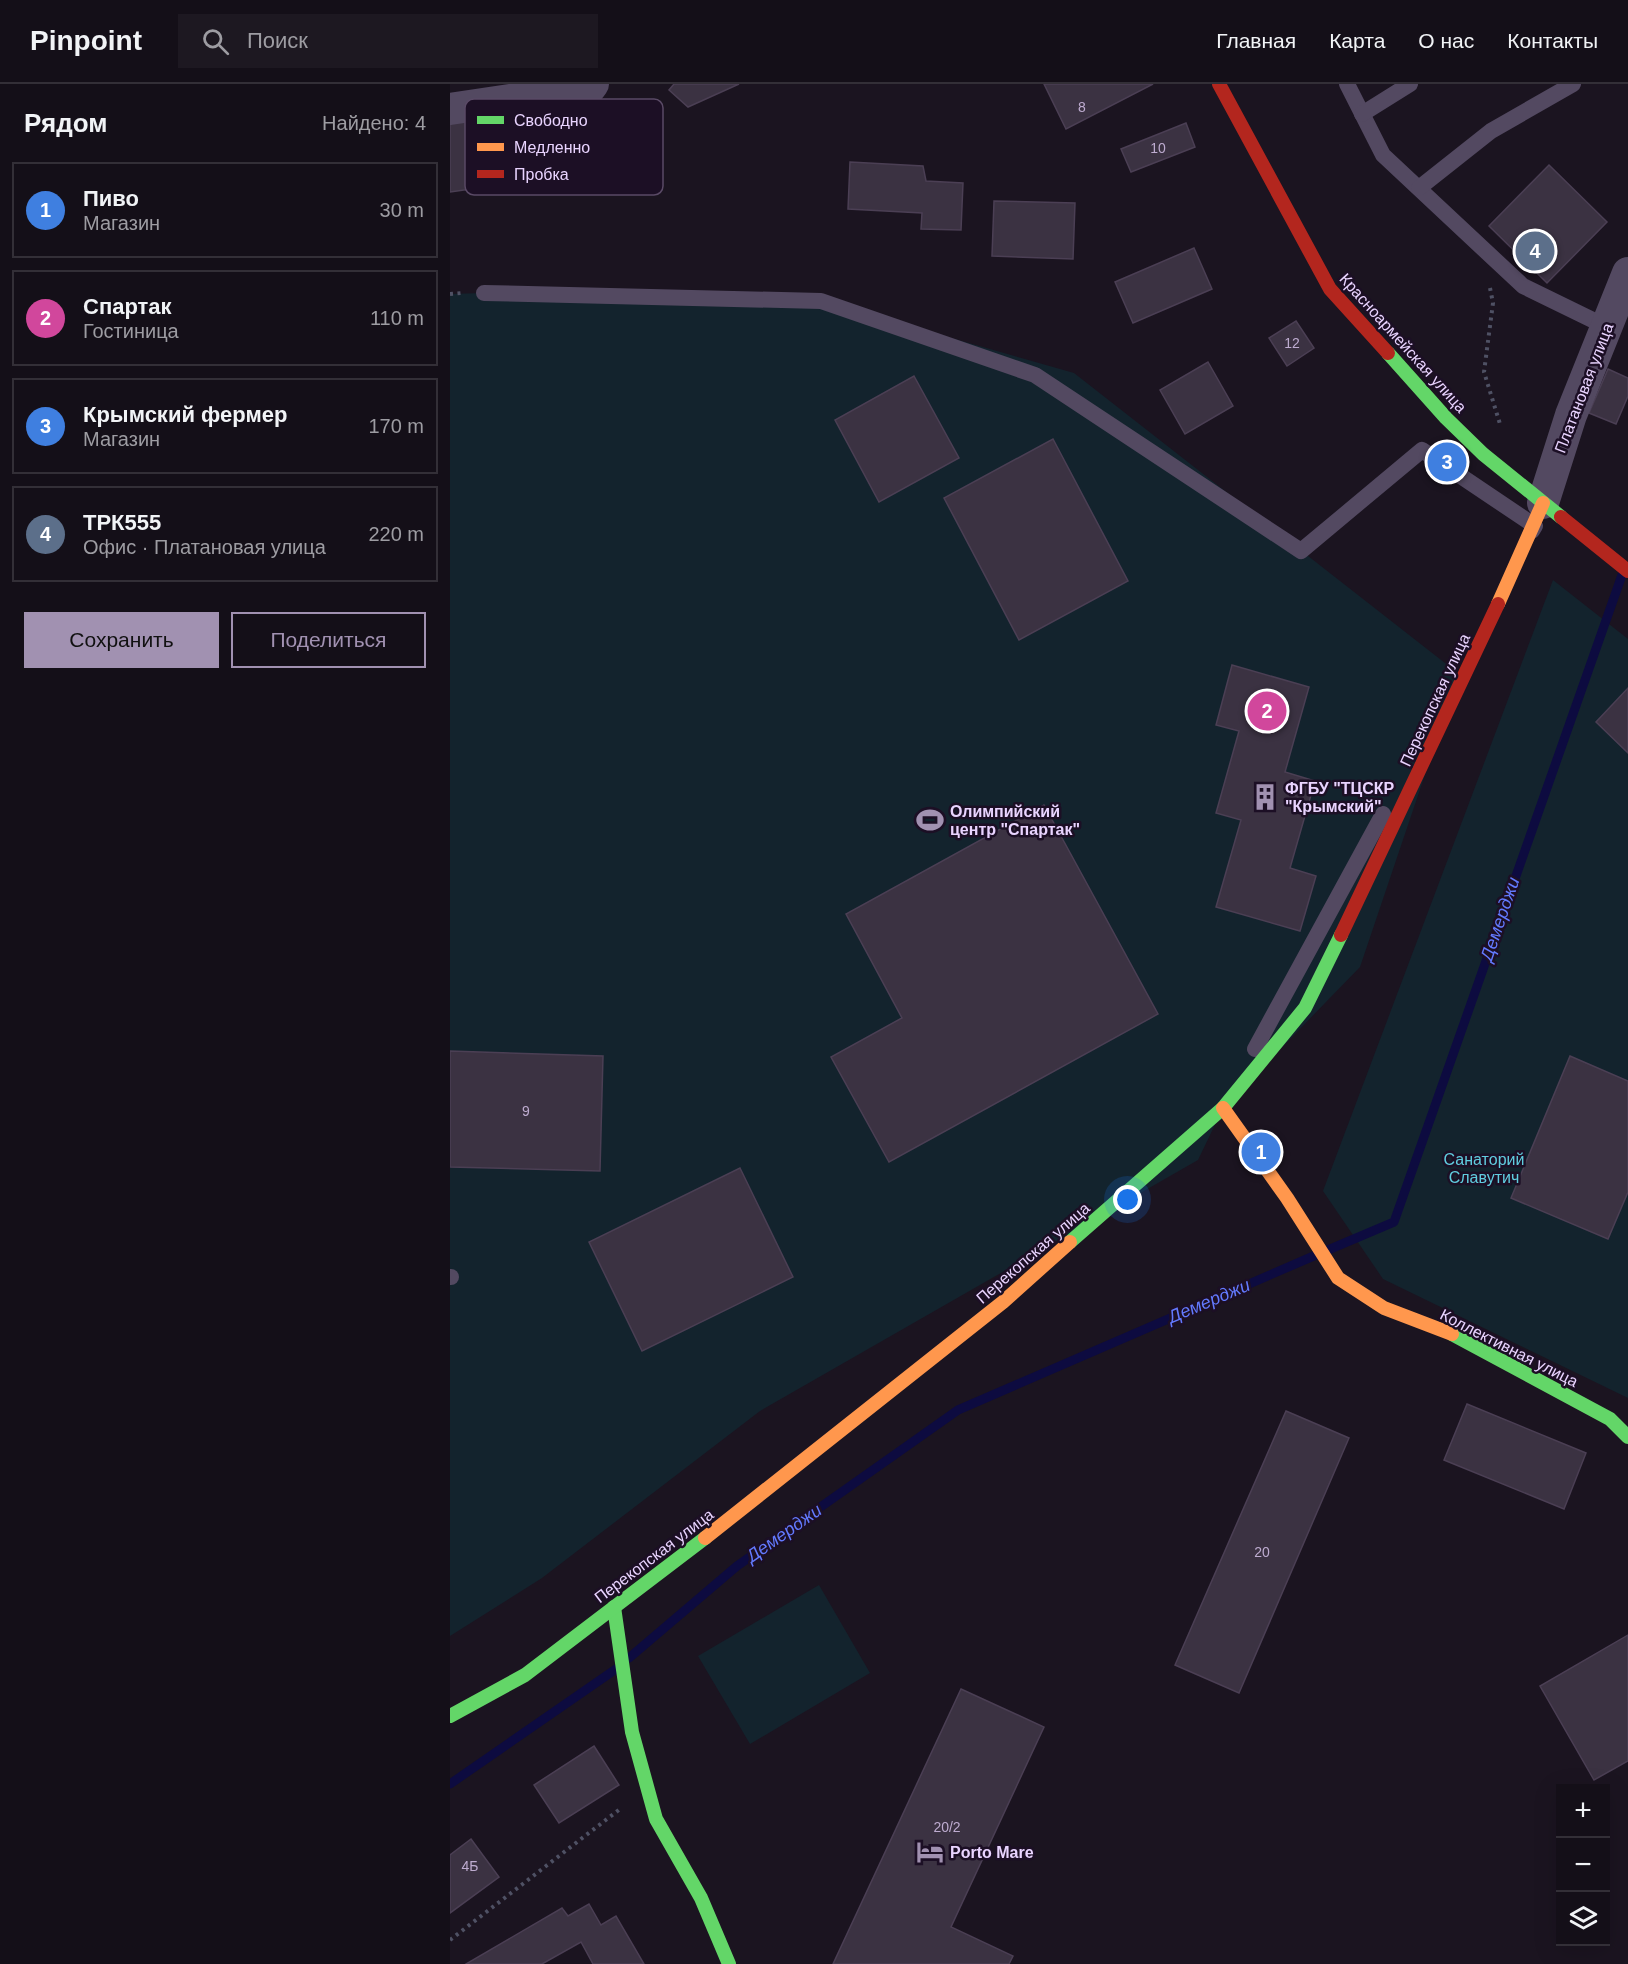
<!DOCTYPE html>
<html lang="ru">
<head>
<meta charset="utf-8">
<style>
  :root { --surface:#140f18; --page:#1d1821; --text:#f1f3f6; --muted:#9d9ca2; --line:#332f37; --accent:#a191b1 }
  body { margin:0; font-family:Helvetica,sans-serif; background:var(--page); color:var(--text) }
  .controls { position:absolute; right:18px; bottom:18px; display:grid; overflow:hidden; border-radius:0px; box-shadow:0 6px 24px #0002 }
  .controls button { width:54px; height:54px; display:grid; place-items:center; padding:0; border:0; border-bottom:2px solid var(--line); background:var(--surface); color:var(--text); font:30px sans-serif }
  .you { position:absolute; left:678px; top:1116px; width:21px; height:21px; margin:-15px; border:4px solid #fff; border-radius:50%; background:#1a73e8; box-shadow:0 0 0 9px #1a73e833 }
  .badge { display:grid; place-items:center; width:39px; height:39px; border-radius:50%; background:var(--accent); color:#fff; font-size:20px; font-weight:700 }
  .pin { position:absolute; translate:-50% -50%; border:3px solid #fff; box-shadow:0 2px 6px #0006 }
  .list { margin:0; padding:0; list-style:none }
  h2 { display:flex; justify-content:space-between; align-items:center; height:78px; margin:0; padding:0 24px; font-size:26px }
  h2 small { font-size:20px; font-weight:400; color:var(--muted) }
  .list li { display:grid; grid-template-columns:39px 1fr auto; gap:18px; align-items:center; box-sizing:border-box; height:96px; margin:0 12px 12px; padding:0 12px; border:2px solid var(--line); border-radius:0px }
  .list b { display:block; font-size:22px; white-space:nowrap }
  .list p { margin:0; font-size:20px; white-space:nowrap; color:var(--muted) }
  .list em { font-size:20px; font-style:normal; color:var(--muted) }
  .actions { display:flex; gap:12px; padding:18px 24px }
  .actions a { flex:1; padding:14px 0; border:2px solid var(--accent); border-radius:0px; text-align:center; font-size:21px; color:var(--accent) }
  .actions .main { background:var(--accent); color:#111 }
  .icon { flex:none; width:33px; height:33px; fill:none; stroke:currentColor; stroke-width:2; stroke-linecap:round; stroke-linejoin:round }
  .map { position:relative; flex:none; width:1178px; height:1880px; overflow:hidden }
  header { display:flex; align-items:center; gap:36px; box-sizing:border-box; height:84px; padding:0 30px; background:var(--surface); border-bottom:2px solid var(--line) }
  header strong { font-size:28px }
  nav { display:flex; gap:33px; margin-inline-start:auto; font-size:21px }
  .search { width:420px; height:54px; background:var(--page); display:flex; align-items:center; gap:15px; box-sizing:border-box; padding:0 21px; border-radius:0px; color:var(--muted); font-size:22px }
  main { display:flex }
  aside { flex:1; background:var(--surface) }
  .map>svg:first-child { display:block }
  .green { fill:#13232d }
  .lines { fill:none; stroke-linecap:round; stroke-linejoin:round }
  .stream { stroke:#0d0b40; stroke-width:9 }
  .building { fill:#3b3242; stroke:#4b3f54; stroke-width:1.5 }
  .path { stroke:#4f5164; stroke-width:4; stroke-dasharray:3 4.5; stroke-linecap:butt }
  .lane { stroke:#534961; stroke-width:16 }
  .street { stroke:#534961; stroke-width:32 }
  .fast { stroke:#63d668; stroke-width:14 }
  .slow { stroke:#ff974d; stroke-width:14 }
  .jam { stroke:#b3261e; stroke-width:14 }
  .labels { text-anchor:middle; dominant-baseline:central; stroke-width:5; stroke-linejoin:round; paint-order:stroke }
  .number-label { font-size:14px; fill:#beacd0 }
  .street-label { font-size:16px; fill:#e9d4ff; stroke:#1c0f25 }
  .poi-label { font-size:16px; font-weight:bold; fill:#e9d4ff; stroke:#1c0f25; text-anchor:start }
  .park-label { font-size:16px; fill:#60cddf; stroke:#1c0f25 }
  .water-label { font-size:18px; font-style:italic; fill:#637afe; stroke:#1c0f25 }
  .key { fill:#1c0f25; stroke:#5a4a66; stroke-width:1.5 }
  .key-label { font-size:16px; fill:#e9d4ff }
</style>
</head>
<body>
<header>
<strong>Pinpoint</strong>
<div class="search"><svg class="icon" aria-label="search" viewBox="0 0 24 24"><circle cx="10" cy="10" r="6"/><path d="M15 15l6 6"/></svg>Поиск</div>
<nav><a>Главная</a><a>Карта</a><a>О нас</a><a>Контакты</a></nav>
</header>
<main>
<aside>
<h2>Рядом<small>Найдено: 4</small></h2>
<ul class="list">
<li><span class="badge" style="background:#3f7fe0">1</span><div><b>Пиво</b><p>Магазин</p></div><em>30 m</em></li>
<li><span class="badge" style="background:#d1479c">2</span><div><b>Спартак</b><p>Гостиница</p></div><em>110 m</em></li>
<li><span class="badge" style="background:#3f7fe0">3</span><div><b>Крымский фермер</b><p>Магазин</p></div><em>170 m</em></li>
<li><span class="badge" style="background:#5c6f8a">4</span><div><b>ТРК555</b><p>Офис · Платановая улица</p></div><em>220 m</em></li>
</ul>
<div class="actions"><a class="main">Сохранить</a><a>Поделиться</a></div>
</aside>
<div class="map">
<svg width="1178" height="1880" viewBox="0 0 1178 1880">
  <rect width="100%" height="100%" fill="#1b1420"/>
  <!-- green -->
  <g class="green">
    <path d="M34 209 371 217 624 289 1009 590 910 883 773 1024 748 1076 310 1327 92 1494 0 1552V210Z"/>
    <path d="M1103 496 1178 555V1314L933 1195 873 1107Z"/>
    <path d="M369 1501 420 1589 300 1660 248 1572Z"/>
  </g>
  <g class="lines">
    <!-- stream -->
    <g class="stream">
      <path d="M878 1166 944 1138 1172 491"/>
      <path d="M179 1574 287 1482 508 1326 866 1171"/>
      <path d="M0 1700 166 1585"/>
    </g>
  </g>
  <!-- building -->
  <g class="building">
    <path d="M224 0H289L238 23 219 6Z"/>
    <path d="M594 0H703L616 45Z"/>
    <path d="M110 22 120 91 0 108V38Z"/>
    <path d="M736 39 745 63 681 88 671 65Z"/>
    <path d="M400 78 473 82 476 97 513 99 511 146 471 145 472 129 398 125Z"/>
    <path d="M1099 81 1157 138 1097 199 1039 142Z"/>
    <path d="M544 117 625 119 623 175 542 172Z"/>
    <path d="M744 164 762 205 683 239 665 198Z"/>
    <path d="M846 237 864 264 837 282 819 254Z"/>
    <path d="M758 278 783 322 735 350 710 306Z"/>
    <path d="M1158 285 1178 294V312L1166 340 1139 329Z"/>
    <path d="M464 292 509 374 429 418 385 336Z"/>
    <path d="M603 355 678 497 569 556 494 414Z"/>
    <path d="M782 581 859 603 835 688 865 697 840 784 866 792 850 847 766 823 791 736 766 729 789 647 766 641Z"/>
    <path d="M1178 604V669L1146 638Z"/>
    <path d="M594 721 708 930 439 1078 381 973 452 934 396 830Z"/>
    <path d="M0 967 153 972 150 1087 0 1083Z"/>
    <path d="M1120 972 1178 997V1108L1158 1155 1061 1114Z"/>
    <path d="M290 1084 343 1193 192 1267 139 1158Z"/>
    <path d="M1017 1320 1136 1369 1114 1425 994 1376Z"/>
    <path d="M836 1327 899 1354 789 1609 725 1581Z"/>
    <path d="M1178 1551V1677L1144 1696 1090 1602Z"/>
    <path d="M511 1605 594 1643 501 1843 563 1872 559 1880H383Z"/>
    <path d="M144 1662 169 1701 109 1739 84 1701Z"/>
    <path d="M21 1755 49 1793 0 1829V1771Z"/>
    <path d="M139 1820 151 1841 166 1832 194 1880H143L131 1858 92 1880H16L112 1824 118 1832Z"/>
  </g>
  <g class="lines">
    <!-- path -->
    <g class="path">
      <path d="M1040 204 1043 219 1034 288 1050 340"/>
      <path d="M0 210 12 209"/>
      <path d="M0 1856 170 1725"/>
    </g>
    <!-- lane -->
    <g class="lane">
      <path d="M897 0 933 71 1073 202 1157 243"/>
      <path d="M912 30 960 0"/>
      <path d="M969 104 1041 47 1123 0"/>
      <path d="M34 209 371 217 585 291 851 467 972 366 1085 442 1082 447"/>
      <path d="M805 965 933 730"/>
      <path d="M0 1193H1"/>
    </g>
    <!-- street -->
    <g class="street">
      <path d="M0 25 140 4 143 0"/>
      <path d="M1093 419 1121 331 1178 189"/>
    </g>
    <!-- fast -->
    <g class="fast">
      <path d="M938 269 996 334 1033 370 1111 433"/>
      <path d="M620 1158 773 1024 855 924 891 851"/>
      <path d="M1002 1250 1160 1335 1178 1353"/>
      <path d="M164 1523 182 1648 206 1735 251 1814 279 1880"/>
      <path d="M0 1632 75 1591 255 1454"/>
    </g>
    <!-- slow -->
    <g class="slow">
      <path d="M1048 520 1093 419"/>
      <path d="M773 1024 837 1114 888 1194 934 1224 1002 1250"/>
      <path d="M255 1454 553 1218 620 1158"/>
    </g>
    <!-- jam -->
    <g class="jam">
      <path d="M769 0 880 205 938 269"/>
      <path d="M1111 433 1178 487"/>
      <path d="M891 851 1048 520"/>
    </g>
  </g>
  <!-- icons -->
  <defs>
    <symbol id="building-bare" viewBox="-9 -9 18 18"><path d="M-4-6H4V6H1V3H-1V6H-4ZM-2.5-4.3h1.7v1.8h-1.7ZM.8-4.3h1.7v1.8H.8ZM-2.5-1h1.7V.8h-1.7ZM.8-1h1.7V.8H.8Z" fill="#a191b1" stroke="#1c0f25" stroke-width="2.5" paint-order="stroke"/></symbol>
    <symbol id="stadium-bare" viewBox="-9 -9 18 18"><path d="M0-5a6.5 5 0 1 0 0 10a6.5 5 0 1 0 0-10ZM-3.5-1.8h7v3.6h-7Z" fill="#a191b1" stroke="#1c0f25" stroke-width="2.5" paint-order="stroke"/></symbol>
    <symbol id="hotel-bare" viewBox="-9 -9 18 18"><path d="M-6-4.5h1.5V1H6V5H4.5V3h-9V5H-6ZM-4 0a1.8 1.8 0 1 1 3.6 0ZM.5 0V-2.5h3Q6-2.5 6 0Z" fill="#a191b1" stroke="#1c0f25" stroke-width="2.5" paint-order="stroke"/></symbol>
  </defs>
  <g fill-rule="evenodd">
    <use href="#building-bare" x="796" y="694" width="38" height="38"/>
    <use href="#stadium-bare" x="461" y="717" width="38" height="38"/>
    <use href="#hotel-bare" x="461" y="1749" width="38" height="38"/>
  </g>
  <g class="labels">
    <!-- number labels -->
    <g class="number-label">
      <text x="632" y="23">8</text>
      <text x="708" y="64">10</text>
      <text x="842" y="259">12</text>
      <text x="76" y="1027">9</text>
      <text x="812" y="1468">20</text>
      <text x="497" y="1743">20/2</text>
      <text x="20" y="1782">4Б</text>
    </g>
    <!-- street labels -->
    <g class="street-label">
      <text transform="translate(953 259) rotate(48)">Красноармейская улица</text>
      <text transform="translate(1134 304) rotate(-69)">Платановая улица</text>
      <text transform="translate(985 616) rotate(-65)">Перекопская улица</text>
      <text transform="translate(583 1169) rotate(-41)">Перекопская улица</text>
      <text transform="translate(1059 1264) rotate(27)">Коллективная улица</text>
      <text transform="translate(204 1472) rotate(-37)">Перекопская улица</text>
    </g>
    <!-- poi labels -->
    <g class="poi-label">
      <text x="835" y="704">ФГБУ "ТЦСКР<tspan x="835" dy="18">"Крымский"</tspan></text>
      <text x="500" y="727">Олимпийский<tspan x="500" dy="18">центр "Спартак"</tspan></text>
      <text x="500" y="1768">Porto Mare</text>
    </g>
    <!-- park labels -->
    <g class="park-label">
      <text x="1034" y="1075">Санаторий<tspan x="1034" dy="18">Славутич</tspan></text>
    </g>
    <!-- water labels -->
    <g class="water-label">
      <text transform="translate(1050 835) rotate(-71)">Демерджи</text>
      <text transform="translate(759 1217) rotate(-23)">Демерджи</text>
      <text transform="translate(334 1449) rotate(-35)">Демерджи</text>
    </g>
  </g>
  <!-- legend -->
  <rect x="15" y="15" width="198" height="96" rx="9" class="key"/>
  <rect x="27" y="32" width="27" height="8" fill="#63d668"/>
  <rect x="27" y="59" width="27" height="8" fill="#ff974d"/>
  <rect x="27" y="86" width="27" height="8" fill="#b3261e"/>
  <g class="key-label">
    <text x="64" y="42">Свободно</text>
    <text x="64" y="69">Медленно</text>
    <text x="64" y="96">Пробка</text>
  </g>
</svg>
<div class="controls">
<button>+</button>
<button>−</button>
<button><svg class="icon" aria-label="layers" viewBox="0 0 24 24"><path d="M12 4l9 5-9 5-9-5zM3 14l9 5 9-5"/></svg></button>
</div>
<div class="you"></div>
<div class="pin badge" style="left:811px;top:1068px;background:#3f7fe0">1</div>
<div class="pin badge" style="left:817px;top:627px;background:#d1479c">2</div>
<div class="pin badge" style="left:997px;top:378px;background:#3f7fe0">3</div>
<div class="pin badge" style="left:1085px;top:167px;background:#5c6f8a">4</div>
</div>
</main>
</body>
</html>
